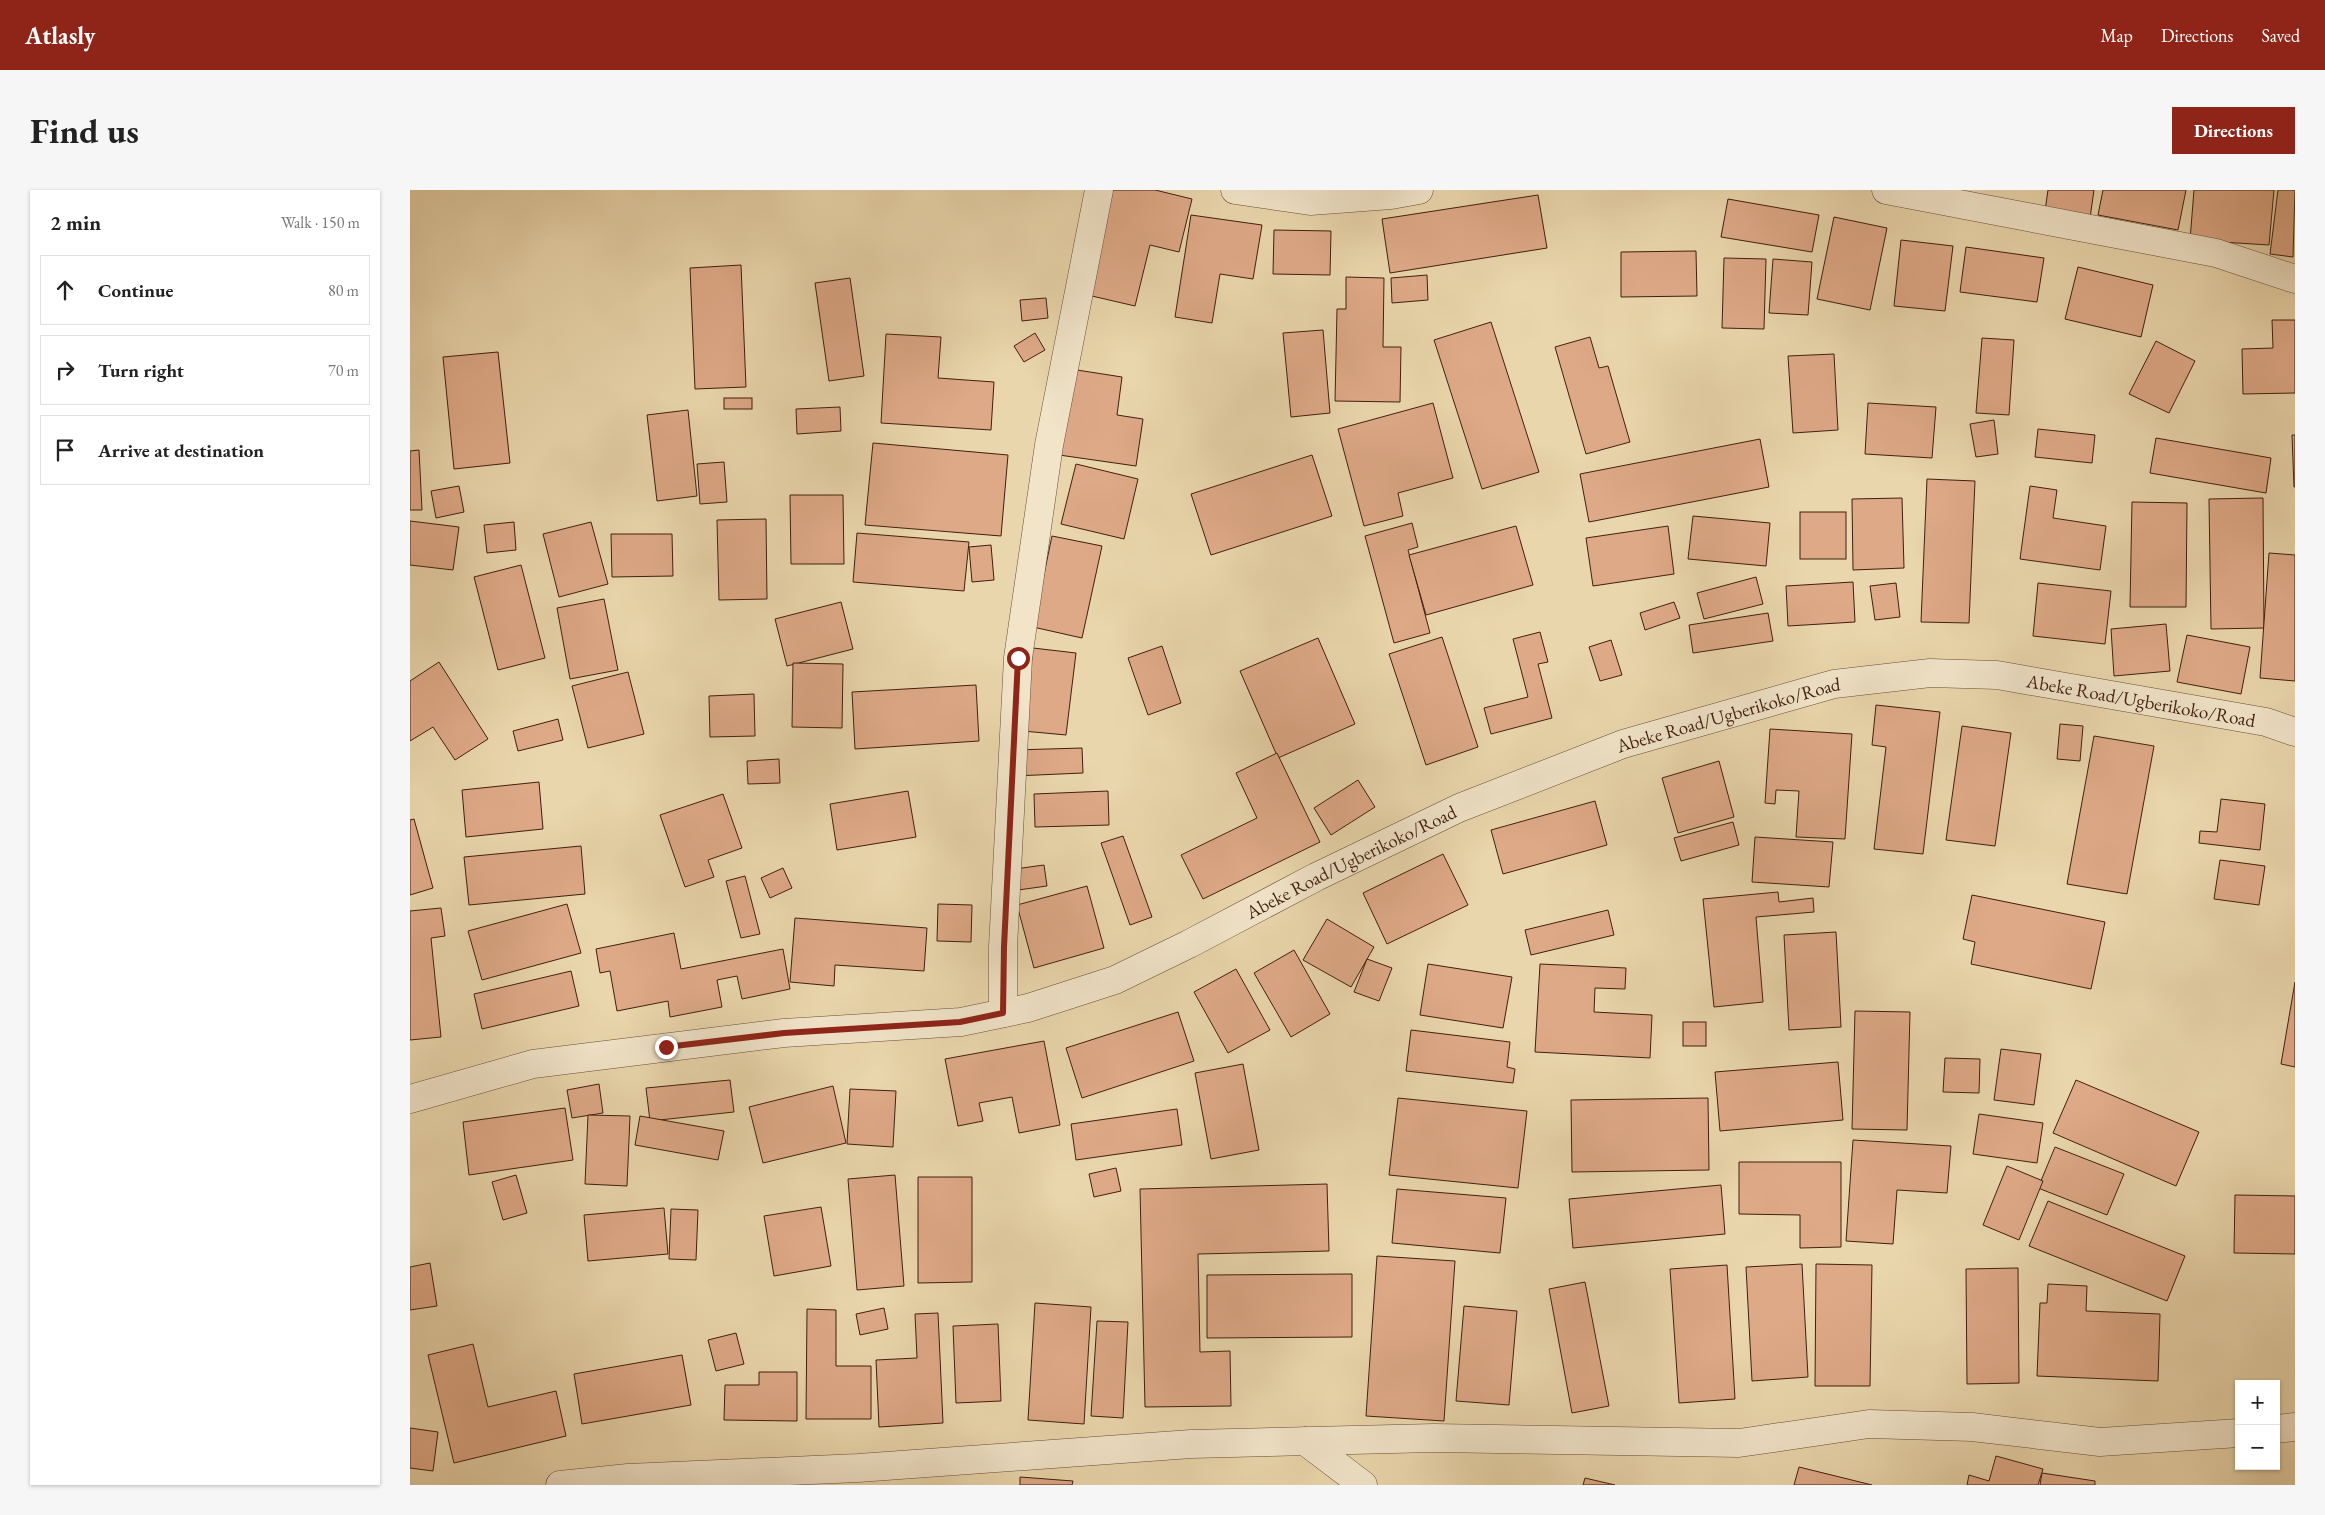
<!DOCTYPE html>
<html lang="en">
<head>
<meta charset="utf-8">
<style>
  :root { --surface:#fff; --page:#f6f6f6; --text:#222; --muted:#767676; --line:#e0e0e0; --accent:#8f2418 }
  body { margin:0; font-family:"EB Garamond",serif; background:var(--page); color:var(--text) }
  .controls { position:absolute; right:15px; bottom:15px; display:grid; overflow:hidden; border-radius:0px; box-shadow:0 1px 4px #0004 }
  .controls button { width:45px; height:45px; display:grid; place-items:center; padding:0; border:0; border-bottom:1px solid var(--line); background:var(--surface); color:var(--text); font:25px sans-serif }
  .stop { position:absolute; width:15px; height:15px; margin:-11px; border:4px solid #8f2418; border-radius:50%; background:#fff }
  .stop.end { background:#8f2418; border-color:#fff; box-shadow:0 1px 5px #0008 }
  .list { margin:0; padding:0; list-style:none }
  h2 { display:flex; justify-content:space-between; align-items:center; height:65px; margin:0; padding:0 20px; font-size:21px }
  h2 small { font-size:16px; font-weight:400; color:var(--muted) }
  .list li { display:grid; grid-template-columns:32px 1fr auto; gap:15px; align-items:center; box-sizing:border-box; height:70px; margin:0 10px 10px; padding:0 10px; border:1px solid var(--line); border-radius:0px }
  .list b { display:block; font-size:19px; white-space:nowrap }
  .list em { font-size:16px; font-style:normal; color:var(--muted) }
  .icon { flex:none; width:28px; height:28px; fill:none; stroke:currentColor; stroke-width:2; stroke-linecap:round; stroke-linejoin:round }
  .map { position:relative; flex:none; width:1885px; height:1295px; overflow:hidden; border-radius:0px }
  header { display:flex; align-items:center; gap:30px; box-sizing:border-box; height:70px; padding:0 25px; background:var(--accent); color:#fff }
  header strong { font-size:24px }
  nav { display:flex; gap:28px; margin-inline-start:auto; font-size:18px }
  .intro { display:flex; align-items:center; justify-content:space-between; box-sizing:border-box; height:120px; padding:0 30px }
  h1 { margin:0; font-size:35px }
  .button { padding:12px 22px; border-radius:0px; background:var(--accent); color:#fff; font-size:18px; font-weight:700 }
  main { display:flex; gap:30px; padding:0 30px }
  aside { flex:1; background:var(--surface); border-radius:0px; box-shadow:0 1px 4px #0004 }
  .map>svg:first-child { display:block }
  .building { fill:#dea987; stroke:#411e10 }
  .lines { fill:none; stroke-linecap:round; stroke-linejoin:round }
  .minor-casing { stroke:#6b4c37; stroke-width:29 }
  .minor { stroke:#f1e4c9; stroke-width:28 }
  .route { stroke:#8f2418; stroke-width:6 }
  .labels { text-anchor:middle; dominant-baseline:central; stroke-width:4; stroke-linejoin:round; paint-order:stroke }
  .street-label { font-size:19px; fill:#411e10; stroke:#f1e4c9 }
</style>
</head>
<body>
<header>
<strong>Atlasly</strong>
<nav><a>Map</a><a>Directions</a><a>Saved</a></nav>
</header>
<div class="intro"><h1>Find us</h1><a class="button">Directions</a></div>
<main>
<aside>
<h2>2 min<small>Walk · 150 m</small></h2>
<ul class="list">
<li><svg class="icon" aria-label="ahead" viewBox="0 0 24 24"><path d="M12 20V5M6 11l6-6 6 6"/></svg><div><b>Continue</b></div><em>80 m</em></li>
<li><svg class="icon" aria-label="right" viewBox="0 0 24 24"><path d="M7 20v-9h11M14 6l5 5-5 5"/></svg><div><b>Turn right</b></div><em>70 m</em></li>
<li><svg class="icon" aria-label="arrive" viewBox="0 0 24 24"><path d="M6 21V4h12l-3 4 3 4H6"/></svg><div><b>Arrive at destination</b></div></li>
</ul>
</aside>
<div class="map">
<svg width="1885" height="1295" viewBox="0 0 1885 1295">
  <rect width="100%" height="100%" fill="#ead6ac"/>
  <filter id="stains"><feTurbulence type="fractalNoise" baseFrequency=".004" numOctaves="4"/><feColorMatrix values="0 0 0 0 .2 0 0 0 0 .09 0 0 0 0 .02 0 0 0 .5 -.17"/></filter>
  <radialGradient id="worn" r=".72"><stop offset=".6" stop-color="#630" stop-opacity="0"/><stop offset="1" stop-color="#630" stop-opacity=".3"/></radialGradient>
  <!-- building -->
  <g class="building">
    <path d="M697 0H745L782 9 769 62 740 55 725 116 669 103Z"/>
    <path d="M1638 0H1684L1679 35 1634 28Z"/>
    <path d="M1693 0H1776L1768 40 1688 25Z"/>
    <path d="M1784 0H1864L1859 55 1780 50Z"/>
    <path d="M1868 0H1885L1883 67 1860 64Z"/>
    <path d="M1128 5 1137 58 980 83 972 29Z"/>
    <path d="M1318 9 1409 25 1402 62 1311 47Z"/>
    <path d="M781 25 852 35 843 89 810 84 802 133 765 127Z"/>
    <path d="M1424 27 1477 38 1460 120 1407 109Z"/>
    <path d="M864 40 921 41 920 85 863 84Z"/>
    <path d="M1491 50 1543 56 1535 121 1484 116Z"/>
    <path d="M1556 57 1634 68 1627 112 1550 102Z"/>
    <path d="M1286 61 1287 106 1211 107V62Z"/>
    <path d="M1314 68 1356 69 1354 139 1312 138Z"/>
    <path d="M1363 69 1402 72 1398 125 1359 123Z"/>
    <path d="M331 75 336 197 285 199 280 78Z"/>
    <path d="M1668 77 1743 95 1731 147 1655 129Z"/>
    <path d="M1017 85 1018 110 982 113 981 88Z"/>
    <path d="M936 87 974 88 973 157H991L990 212 925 211 927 119H936Z"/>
    <path d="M440 88 454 186 419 191 405 93Z"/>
    <path d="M636 108 638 128 612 131 610 110Z"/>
    <path d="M1862 130H1885V203L1833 204 1832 159 1863 158Z"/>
    <path d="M1081 132 1129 282 1072 299 1024 150Z"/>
    <path d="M913 140 920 223 881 227 873 143Z"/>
    <path d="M625 143 635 160 614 172 604 156Z"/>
    <path d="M476 144 531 147 528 188 584 192 581 240 471 233Z"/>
    <path d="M1180 147 1189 178 1198 176 1220 252 1176 264 1145 157Z"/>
    <path d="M1572 148 1604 150 1599 225 1566 223Z"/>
    <path d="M1746 151 1785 171 1759 223 1719 204Z"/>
    <path d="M88 162 100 273 44 279 33 167Z"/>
    <path d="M1424 164 1428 240 1383 243 1378 166Z"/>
    <path d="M654 178 712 187 707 225 733 229 726 276 642 264Z"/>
    <rect x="314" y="208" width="28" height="11"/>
    <path d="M1023 213 1043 288 988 303 993 326 954 336 928 239Z"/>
    <path d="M1458 213 1526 217 1522 268 1455 264Z"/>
    <path d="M430 217 431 241 387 244 386 219Z"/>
    <path d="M278 220 287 306 247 311 237 225Z"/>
    <path d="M1584 230 1588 264 1566 267 1560 234Z"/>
    <path d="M1628 239 1685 245 1682 273 1625 267Z"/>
    <path d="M1882 245H1885V297H1884Z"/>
    <path d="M1746 248 1861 268 1856 303 1740 283Z"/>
    <path d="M1350 249 1359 297 1179 332 1170 284Z"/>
    <path d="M463 253 598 265 591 346 455 335Z"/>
    <path d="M9 260 12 320H0V261Z"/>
    <path d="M902 265 922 326 801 365 781 304Z"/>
    <path d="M314 272 317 312 290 314 287 274Z"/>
    <path d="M666 274 728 289 714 349 651 334Z"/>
    <path d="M1517 289 1565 291 1559 433 1511 432Z"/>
    <path d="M49 296 54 322 26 328 21 301Z"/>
    <path d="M1620 296 1647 300 1643 328 1696 336 1690 380 1610 369Z"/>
    <path d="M380 305H433L434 374H381Z"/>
    <path d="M1492 308 1494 378 1443 380 1442 309Z"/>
    <path d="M1853 308 1854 438 1801 439 1799 309Z"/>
    <path d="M1722 312 1777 313 1776 417H1720Z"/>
    <rect x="1390" y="322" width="46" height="47"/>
    <path d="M1283 326 1360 333 1356 376 1278 369Z"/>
    <path d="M356 329 357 409 309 410 307 330Z"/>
    <path d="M0 331 49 337 43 380 0 375Z"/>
    <path d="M104 332 106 360 77 363 74 335Z"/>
    <path d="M181 332 198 394 149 407 133 344Z"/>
    <path d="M1002 333 1008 357 998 360 1020 443 984 453 955 346Z"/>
    <path d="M1106 336 1123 395 1016 425 999 365Z"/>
    <path d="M1258 336 1264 384 1183 396 1176 348Z"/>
    <path d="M447 343 559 352 554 401 443 392Z"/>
    <path d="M201 344H262L263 386 202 387Z"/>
    <path d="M642 346 692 356 672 448 623 437Z"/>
    <path d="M581 355 584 390 562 392 559 357Z"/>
    <path d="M1859 363 1885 365V491L1850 488Z"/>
    <path d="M111 375 135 468 88 480 64 387Z"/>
    <path d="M1346 387 1353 414 1294 429 1287 403Z"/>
    <path d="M1443 392 1445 432 1378 436 1376 396Z"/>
    <path d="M1486 393 1490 427 1465 430 1460 396Z"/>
    <path d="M1628 393 1701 401 1695 454 1623 446Z"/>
    <path d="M194 409 208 480 160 489 147 418Z"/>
    <path d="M431 412 443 459 377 476 365 429Z"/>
    <path d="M1264 412 1270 428 1235 440 1230 423Z"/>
    <path d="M1358 423 1363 451 1283 463 1279 435Z"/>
    <path d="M1756 434 1760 481 1704 486 1701 439Z"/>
    <path d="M1130 442 1138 472 1128 474 1142 528 1081 544 1074 518 1118 507 1103 449Z"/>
    <path d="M1777 445 1840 457 1831 504 1767 492Z"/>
    <path d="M1032 447 1068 557 1016 575 979 464Z"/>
    <path d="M908 448 945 534 868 568 830 481Z"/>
    <path d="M1201 450 1212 485 1190 491 1179 457Z"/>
    <path d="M752 456 771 513 738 525 718 468Z"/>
    <path d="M623 458 666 463 656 545 613 541Z"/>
    <path d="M29 472 78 549 45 570 23 537 0 551V491Z"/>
    <path d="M383 473 433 474 432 538 382 537Z"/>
    <path d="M218 482 234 544 178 558 162 496Z"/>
    <path d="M566 495 569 551 445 559 442 502Z"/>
    <path d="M344 504 345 546 300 547 299 506Z"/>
    <path d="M1466 515 1530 522 1513 664 1464 659 1476 557 1462 555Z"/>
    <path d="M148 529 153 550 108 561 103 541Z"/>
    <path d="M1650 534 1673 536 1670 571 1647 569Z"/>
    <path d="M1552 536 1601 543 1585 656 1536 650Z"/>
    <path d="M1360 539 1442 544 1435 649 1386 647 1389 601 1366 600 1365 614 1355 613Z"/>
    <path d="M1684 546 1744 556 1717 704 1657 694Z"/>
    <path d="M672 558 673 583 604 586V560Z"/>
    <path d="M867 563 910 652 793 709 771 665 847 628 826 583Z"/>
    <path d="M369 569 370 593 338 594 337 571Z"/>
    <path d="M1309 571 1324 627 1268 643 1252 588Z"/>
    <path d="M948 590 965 617 921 645 904 618Z"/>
    <path d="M129 592 133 639 56 647 52 600Z"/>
    <path d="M498 601 506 647 427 660 420 614Z"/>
    <path d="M698 601 699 635 625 637 624 604Z"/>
    <path d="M313 604 332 658 298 670 304 687 275 697 250 625Z"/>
    <path d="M1811 609 1855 614 1850 660 1789 653 1790 641 1807 642Z"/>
    <path d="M1185 611 1197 655 1093 684 1081 640Z"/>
    <path d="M4 629 23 698 0 705V630Z"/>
    <path d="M1323 632 1329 655 1271 671 1264 648Z"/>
    <path d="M713 646 742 727 720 735 691 653Z"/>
    <path d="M1345 647 1423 652 1419 697 1342 692Z"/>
    <path d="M171 656 175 704 59 715 54 667Z"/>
    <path d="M1033 664 1058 715 977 754 953 703Z"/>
    <path d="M1810 670 1855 676 1849 715 1804 709Z"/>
    <path d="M634 675 637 696 608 700 605 679Z"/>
    <path d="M373 678 382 698 360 708 351 688Z"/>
    <path d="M335 686 350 744 331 748 316 691Z"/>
    <path d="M677 696 694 758 624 778 607 715Z"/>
    <path d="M1368 702 1369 712 1403 708 1404 722 1346 727 1353 812 1304 817 1293 709Z"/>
    <path d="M1562 705 1695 732 1681 799 1561 774 1565 752 1553 749Z"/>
    <path d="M157 714 171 763 72 790 58 741Z"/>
    <path d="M528 714 562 715 561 752 527 751Z"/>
    <path d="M31 718 35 746 21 748 31 847 0 850V721Z"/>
    <path d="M1198 720 1204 745 1121 765 1115 740Z"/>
    <path d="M385 728 517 738 514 781 425 775 424 796 380 792Z"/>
    <path d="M917 729 964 757 941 797 893 770Z"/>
    <path d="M1426 742 1431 837 1379 840 1374 745Z"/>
    <path d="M264 743 271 779 373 759 380 799 332 809 327 786 307 790 312 817 260 827 258 811 207 821 200 781 190 783 186 759Z"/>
    <path d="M884 760 920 824 881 847 844 783Z"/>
    <path d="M957 769 982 778 969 811 944 802Z"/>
    <path d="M1018 774 1102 787 1093 838 1010 825Z"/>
    <path d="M1130 774 1216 778 1215 799 1185 798 1184 822 1242 825 1240 868 1125 862Z"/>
    <path d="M826 779 860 840 818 863 784 802Z"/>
    <path d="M161 781 169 816 72 839 64 804Z"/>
    <path d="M1885 792V877L1871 874Z"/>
    <path d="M1445 821 1500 822 1497 940 1442 939Z"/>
    <path d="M768 822 784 871 672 908 656 858Z"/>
    <rect x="1273" y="832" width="23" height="24"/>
    <path d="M1001 840 1100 852 1097 877 1105 879 1103 893 996 881Z"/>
    <path d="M634 851 650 935 609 943 602 907 569 913 573 931 548 936 535 869Z"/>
    <path d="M1591 859 1631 864 1624 915 1584 910Z"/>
    <path d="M1535 868 1570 869 1569 903 1533 902Z"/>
    <path d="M1428 872 1433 930 1310 941 1305 882Z"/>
    <path d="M833 874 849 960 801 969 785 883Z"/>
    <path d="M320 890 324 922 240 931 236 898Z"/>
    <path d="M1666 890 1789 942 1766 996 1643 943Z"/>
    <path d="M189 894 193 923 162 928 157 900Z"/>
    <path d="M423 896 436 953 353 973 339 917Z"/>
    <path d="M440 899 486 901 483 957 437 954Z"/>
    <path d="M988 908 1117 921 1108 998 979 985Z"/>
    <path d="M1298 908 1299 980 1162 982 1161 910Z"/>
    <path d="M155 918 163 970 59 985 53 932Z"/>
    <path d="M767 919 772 955 666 970 661 934Z"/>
    <path d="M1569 924 1633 933 1627 973 1563 964Z"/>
    <path d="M178 925 220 926 217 996 175 994Z"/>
    <path d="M230 926 314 941 308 970 225 955Z"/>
    <path d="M1443 950 1541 956 1537 1003 1487 1000 1483 1054 1436 1051Z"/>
    <path d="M1645 957 1714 984 1697 1025 1628 998Z"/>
    <path d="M1329 972H1431V1057L1390 1058V1025L1329 1024Z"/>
    <path d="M1597 976 1633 991 1609 1050 1573 1035Z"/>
    <path d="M706 978 711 1001 684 1007 679 984Z"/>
    <path d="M106 985 117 1023 93 1030 82 992Z"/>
    <path d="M485 985 494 1096 447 1100 438 989Z"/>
    <path d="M508 987H562V1092L508 1093Z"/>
    <path d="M917 994 919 1061 788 1064 790 1162 820 1161 821 1216 735 1217 730 999Z"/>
    <path d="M1311 995 1315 1044 1163 1058 1159 1009Z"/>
    <path d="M987 999 1096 1008 1090 1063 982 1053Z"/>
    <path d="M1825 1005 1885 1006V1064L1824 1063Z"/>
    <path d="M1638 1011 1775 1066 1757 1111 1619 1056Z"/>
    <path d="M411 1017 421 1076 364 1086 354 1026Z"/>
    <path d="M254 1018 258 1064 178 1071 174 1025Z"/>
    <path d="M261 1019 288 1020 286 1070 259 1069Z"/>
    <path d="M967 1066 1045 1071 1034 1231 956 1226Z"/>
    <path d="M20 1073 27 1116 0 1120V1077Z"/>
    <path d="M1392 1074 1398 1187 1342 1191 1336 1077Z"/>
    <path d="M1406 1074 1462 1075 1460 1196H1405Z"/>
    <path d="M1317 1075 1325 1209 1269 1213 1260 1079Z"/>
    <path d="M1608 1078 1609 1193 1557 1194 1556 1079Z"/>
    <path d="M942 1084V1147L797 1148V1085Z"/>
    <path d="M1175 1092 1199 1216 1162 1223 1139 1099Z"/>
    <path d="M1638 1094 1677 1096 1676 1121 1750 1124 1748 1191 1627 1186 1630 1113H1637Z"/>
    <path d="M625 1113 681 1117 674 1234 618 1230Z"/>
    <path d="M1054 1116 1107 1121 1099 1215 1046 1211Z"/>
    <path d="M474 1118 478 1139 450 1145 446 1124Z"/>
    <path d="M397 1119 426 1120V1176H461V1229H396Z"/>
    <path d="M528 1123 533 1233 469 1237 466 1170 507 1168 505 1124Z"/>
    <path d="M687 1131 718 1132 713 1228 681 1226Z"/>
    <path d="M588 1134 591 1211 546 1213 543 1136Z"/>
    <path d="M326 1143 334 1174 306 1181 298 1150Z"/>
    <path d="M63 1154 78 1217 146 1201 156 1246 44 1273 18 1165Z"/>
    <path d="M272 1165 281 1215 172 1234 164 1184Z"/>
    <path d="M349 1182H387V1231L314 1230 315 1195H349Z"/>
    <path d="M0 1238 28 1242 23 1281 0 1278Z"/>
    <path d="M1586 1266 1633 1279 1628 1295H1557L1559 1285 1579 1291Z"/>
    <path d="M1389 1277 1462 1295H1384Z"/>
    <path d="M1632 1283 1685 1291V1295H1630Z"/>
    <path d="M610 1287 663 1291 662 1295H610Z"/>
    <path d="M1175 1288 1205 1295H1173Z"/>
  </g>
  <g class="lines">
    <defs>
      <g id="minor">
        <path d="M825 0 900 11 981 5 1009 0"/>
        <path d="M1476 0 1806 63 1885 89"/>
        <path d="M593 823V757L608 468 639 255 689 0"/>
        <path id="s1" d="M0 909 123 874 374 843 551 832 618 818 705 790 779 754 906 687 1049 618 1213 554 1424 494 1520 483 1587 485 1856 532 1885 542"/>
        <path d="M1866 1239 1885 1237"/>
        <path d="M895 1251 953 1295"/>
        <path d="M150 1295 218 1288 448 1278 781 1254 1024 1248 1329 1253 1459 1234 1562 1237 1690 1252 1829 1243"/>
      </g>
    </defs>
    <!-- minor casing -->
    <use href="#minor" class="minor-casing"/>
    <!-- minor -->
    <use href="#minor" class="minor"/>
  </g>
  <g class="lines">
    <!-- route -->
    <path class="route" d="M256 857 374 843 550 832 593 823 594 757 608 468"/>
  </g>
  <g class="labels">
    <!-- street labels -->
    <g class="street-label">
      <text stroke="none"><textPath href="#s1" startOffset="1808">Abeke Road/Ugberikoko/Road</textPath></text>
      <text stroke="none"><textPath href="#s1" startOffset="1388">Abeke Road/Ugberikoko/Road</textPath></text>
      <text stroke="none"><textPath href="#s1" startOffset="982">Abeke Road/Ugberikoko/Road</textPath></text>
    </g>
  </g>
  <rect width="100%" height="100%" filter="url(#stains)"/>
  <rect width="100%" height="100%" fill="url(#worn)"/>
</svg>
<div class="controls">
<button>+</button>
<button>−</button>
</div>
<div class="stop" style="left:608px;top:468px"></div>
<div class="stop end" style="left:256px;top:857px"></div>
</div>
</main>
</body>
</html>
